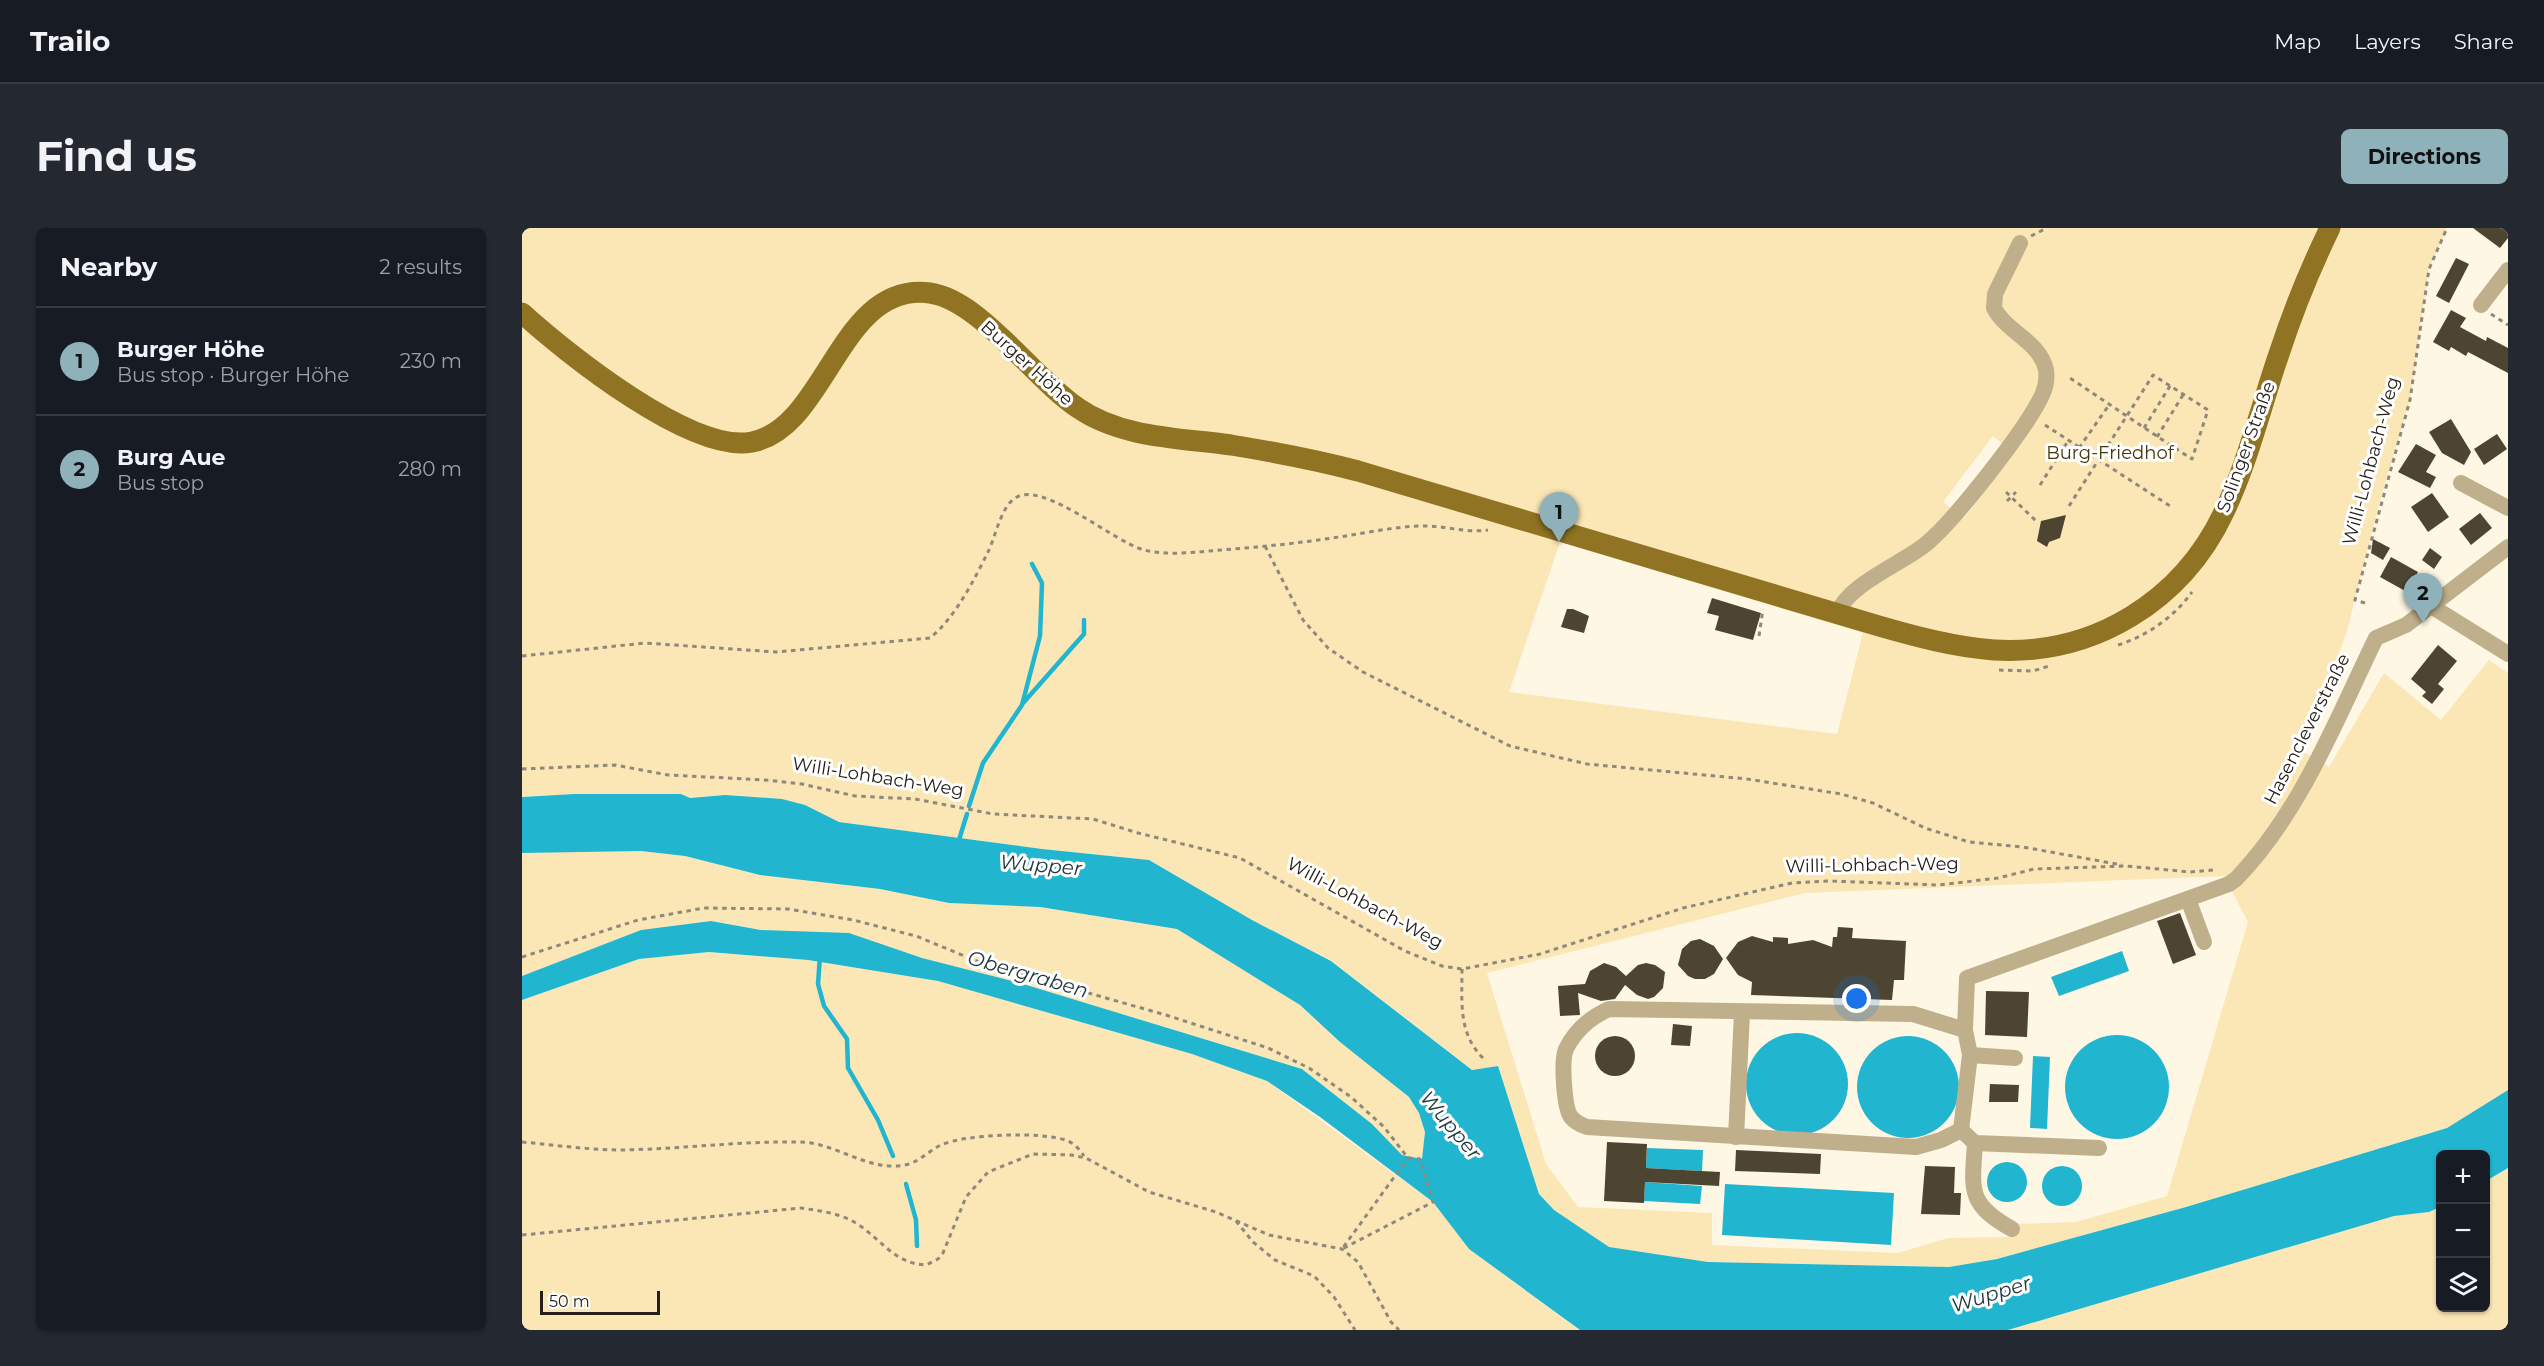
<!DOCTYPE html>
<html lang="en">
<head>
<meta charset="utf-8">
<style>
  :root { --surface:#171b24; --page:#242831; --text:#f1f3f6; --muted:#9ea1a6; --line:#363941; --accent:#8fb1b9 }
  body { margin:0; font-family:Montserrat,sans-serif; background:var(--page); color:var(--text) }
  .controls { position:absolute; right:18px; bottom:18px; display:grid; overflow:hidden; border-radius:9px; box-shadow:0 2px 4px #0004 }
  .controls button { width:54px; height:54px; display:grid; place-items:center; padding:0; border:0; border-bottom:2px solid var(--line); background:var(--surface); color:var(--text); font:30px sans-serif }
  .scale { position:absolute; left:18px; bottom:15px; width:120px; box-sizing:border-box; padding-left:6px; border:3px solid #252119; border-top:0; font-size:16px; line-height:21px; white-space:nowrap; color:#252119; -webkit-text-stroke:4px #fff; paint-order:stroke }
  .you { position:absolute; left:1335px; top:771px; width:21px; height:21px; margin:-15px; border:4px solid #fff; border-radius:50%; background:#1a73e8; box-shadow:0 0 0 9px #1a73e833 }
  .badge { display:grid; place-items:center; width:39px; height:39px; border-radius:50%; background:var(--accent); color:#111; font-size:20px; font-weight:700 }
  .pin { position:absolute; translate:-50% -50px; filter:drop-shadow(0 2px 3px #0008) }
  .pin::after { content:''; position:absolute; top:32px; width:21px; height:18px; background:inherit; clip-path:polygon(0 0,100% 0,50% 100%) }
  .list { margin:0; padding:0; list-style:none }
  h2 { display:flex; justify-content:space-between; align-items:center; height:78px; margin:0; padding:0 24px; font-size:26px }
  h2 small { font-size:20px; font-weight:400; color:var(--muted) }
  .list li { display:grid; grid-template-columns:39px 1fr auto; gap:18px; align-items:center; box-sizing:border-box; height:108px; padding:0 24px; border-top:2px solid var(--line) }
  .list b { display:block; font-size:22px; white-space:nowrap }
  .list p { margin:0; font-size:20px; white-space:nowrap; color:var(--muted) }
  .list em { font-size:20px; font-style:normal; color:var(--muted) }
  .icon { flex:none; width:33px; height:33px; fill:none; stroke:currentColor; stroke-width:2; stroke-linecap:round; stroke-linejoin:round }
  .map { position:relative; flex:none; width:1986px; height:1102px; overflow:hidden; border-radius:9px }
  header { display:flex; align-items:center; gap:36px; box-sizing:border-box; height:84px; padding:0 30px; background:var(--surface); border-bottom:2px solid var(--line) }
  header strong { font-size:28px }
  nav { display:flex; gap:33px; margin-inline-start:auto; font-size:21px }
  .intro { display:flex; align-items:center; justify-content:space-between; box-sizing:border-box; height:144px; padding:0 36px }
  h1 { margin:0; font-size:42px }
  .button { padding:15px 27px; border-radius:9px; background:var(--accent); color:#111; font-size:21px; font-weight:700 }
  main { display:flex; gap:36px; padding:0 36px }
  aside { flex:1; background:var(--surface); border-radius:9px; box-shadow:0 2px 4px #0004 }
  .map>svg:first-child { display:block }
  .green { fill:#fbe7b6; fill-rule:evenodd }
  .water { fill:#21b5d0 }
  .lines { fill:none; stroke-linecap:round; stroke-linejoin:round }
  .stream { stroke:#21b5d0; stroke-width:4.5 }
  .building { fill:#4d4532 }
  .path { stroke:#8f897c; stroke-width:3; stroke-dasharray:4.5 4.5; stroke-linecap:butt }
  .minor { stroke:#bfb08b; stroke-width:16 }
  .major { stroke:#907323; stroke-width:21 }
  .labels { text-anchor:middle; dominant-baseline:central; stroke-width:6; stroke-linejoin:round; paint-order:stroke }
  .street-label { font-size:18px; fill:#252119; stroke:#fff }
  .park-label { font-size:18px; fill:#44360d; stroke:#fff }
  .water-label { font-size:20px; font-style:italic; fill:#22383e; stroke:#fff }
</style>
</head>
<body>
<header>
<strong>Trailo</strong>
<nav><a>Map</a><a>Layers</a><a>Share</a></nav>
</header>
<div class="intro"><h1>Find us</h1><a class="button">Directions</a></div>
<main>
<aside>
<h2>Nearby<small>2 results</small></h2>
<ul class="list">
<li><span class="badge">1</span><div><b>Burger Höhe</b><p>Bus stop · Burger Höhe</p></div><em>230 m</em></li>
<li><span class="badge">2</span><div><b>Burg Aue</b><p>Bus stop</p></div><em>280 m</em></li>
</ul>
</aside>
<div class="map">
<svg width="1986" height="1102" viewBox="0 0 1986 1102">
  <rect width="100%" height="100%" fill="#fef7e4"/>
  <!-- green -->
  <g class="green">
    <path d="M0 0H1925L1907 41 1888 172 1857 276 1825 403 1782 524 1807 539 1862 445 1919 492 1967 432 1986 445V862L1925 900 1664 979 1475 1031 1427 1039 1186 1034 1086 1019 1032 982 1017 966 976 838 950 842 810 733 730 692 627 632 520 621 317 594 283 577 203 567 168 570 159 566H52L0 569ZM1471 208 1492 225 1442 290 1421 274ZM1038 314 1341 405 1315 506 987 464ZM1702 648 1726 694 1645 968 1554 994 1492 996 1485 1009 1426 1010 1376 1025 1190 1017V985L1056 979 1024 936 965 745 1283 665Z"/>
    <path d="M54 623H119L163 628 238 647 358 661 427 675 518 679 655 701 778 777 818 814 887 869 897 885 903 904 900 931 880 927 850 896 780 841 498 755 400 730 189 693 119 702 0 748V625Z"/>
    <path d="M187 724 286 732 416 753 670 826 745 853 911 974 947 1021 1057 1102H0V772L117 731Z"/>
    <path d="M1986 940V1102H1486L1872 988 1907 984 1918 979V1080H1964V953Z"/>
  </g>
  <!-- water -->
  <g class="water">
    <path d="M52 566H159L168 570 203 567 260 571 283 577 317 594 520 621 627 632 730 692 809 733 950 842 976 838 1017 966 1032 982 1087 1019 1186 1034 1427 1039 1475 1031 1664 979 1925 900 1986 862V940L1964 953V926H1918V979L1907 984 1872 988 1486 1102H1058L947 1021 911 974 798 889 745 853 670 826 416 753 286 732 187 724 117 731 0 772V748L119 702 189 693 239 702 327 705 400 730 498 755 780 841 850 896 880 927 900 931 903 904 897 885 887 869 818 814 778 777 655 701 518 679 427 675 358 661 238 647 163 628 119 623 0 625V569Z"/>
    <path d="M1600 723 1607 743 1537 768 1529 749Z"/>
    <circle cx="1275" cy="856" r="51"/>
    <circle cx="1595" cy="859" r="52"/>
    <circle cx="1386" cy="859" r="51"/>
    <path d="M1511 828 1528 829 1525 901 1508 900Z"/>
    <path d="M1125 920 1181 922 1180 943 1124 940Z"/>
    <circle cx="1485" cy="954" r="20"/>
    <circle cx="1540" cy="958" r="20"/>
    <path d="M1123 954 1180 958 1178 976 1122 973Z"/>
    <path d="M1203 956 1372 965 1369 1017 1200 1007Z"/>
  </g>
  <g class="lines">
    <!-- stream -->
    <g class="stream">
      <path d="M502 474 562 406V392"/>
      <path d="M447 578 461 535 500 477 518 408 520 355 510 336"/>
      <path d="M436 615 445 586"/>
      <path d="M298 728 296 756 302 778 325 811 326 840 356 892 371 928"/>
      <path d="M384 956 394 992 395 1018"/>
    </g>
  </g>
  <!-- building -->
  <g class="building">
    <path d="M1951 0H1986V10L1978 20Z"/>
    <path d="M1934 30 1947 36 1927 75 1914 68Z"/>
    <path d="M1929 82 1944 90 1938 99 1964 113 1965 109 1986 120V145L1946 124 1944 128 1929 119 1927 123 1911 114Z"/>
    <path d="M1929 191 1949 224 1942 237 1920 225 1907 204Z"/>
    <path d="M1975 206 1985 221 1962 237 1952 221Z"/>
    <path d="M1894 216 1914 227 1904 244 1914 249 1908 260 1876 244Z"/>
    <path d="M1910 265 1927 289 1906 304 1889 279Z"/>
    <path d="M1958 285 1970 300 1949 317 1937 301Z"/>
    <path d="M1544 287 1538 310 1527 314 1525 319 1515 313 1519 293Z"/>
    <path d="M1851 311 1868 320 1861 332 1849 325Z"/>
    <path d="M1908 320 1920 329 1912 341 1900 332Z"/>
    <path d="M1869 329 1896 344 1885 364 1858 349Z"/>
    <path d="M1190 370 1239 385 1231 412 1193 402 1197 388 1185 385Z"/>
    <path d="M1045 381H1051L1067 388 1062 405 1039 399Z"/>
    <path d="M1916 417 1935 433 1916 456 1922 461 1910 476 1900 468 1904 464 1889 451Z"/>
    <path d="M1658 685 1674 727 1651 736 1635 693Z"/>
    <path d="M1316 699 1331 700 1330 710 1384 713 1382 752H1372L1370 772 1229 767 1230 754 1216 747 1204 730 1216 714 1230 708 1251 714V709L1266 710V716L1291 712 1310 719 1311 709H1315Z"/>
    <path d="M1178 711 1192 718 1201 731 1192 746 1183 751H1173L1166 748 1156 737 1160 721 1169 713Z"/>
    <path d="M1082 735 1094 739 1104 748 1116 737 1124 735 1133 737 1143 744 1141 760 1132 769 1126 771 1115 767 1103 757 1093 771 1079 773 1056 765 1058 787 1038 788 1036 758 1063 756 1068 743Z"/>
    <path d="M1464 763 1507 764 1505 809 1463 807Z"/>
    <path d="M1151 796 1170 798 1168 818 1149 817Z"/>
    <circle cx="1093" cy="828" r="20"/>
    <path d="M1468 856 1497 857 1496 874H1467Z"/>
    <path d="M1085 914 1125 916 1124 940 1198 944 1197 958 1123 954 1122 975 1082 973Z"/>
    <path d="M1214 922 1299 926 1298 946 1213 943Z"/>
    <path d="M1403 938 1433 939 1432 965H1439L1438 987 1399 986Z"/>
  </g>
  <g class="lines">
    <!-- path -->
    <g class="path">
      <path d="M1509 8 1525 0"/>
      <path d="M1969 86 1986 97"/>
      <path d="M1523 197 1648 278"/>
      <path d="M1622 200 1648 158"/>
      <path d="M1635 209 1661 167"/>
      <path d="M1557 220 1587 177"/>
      <path d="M1518 257 1546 213"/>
      <path d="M1484 264 1514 293"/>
      <path d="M1485 273 1494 264"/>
      <path d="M1547 278C1575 234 1603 191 1631 147L1686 182 1670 231C1629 205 1589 177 1548 150"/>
      <path d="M743 318 781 392 806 420 841 444 988 518 1065 536 1225 551 1319 566 1351 575 1403 600 1447 614 1501 619 1600 637"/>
      <path d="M1843 375 1833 372 1888 172 1907 41 1925 0"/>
      <path d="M1237 408 1241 381"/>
      <path d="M1596 417C1625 408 1652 389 1670 364"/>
      <path d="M0 428 123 415 254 424 408 410C433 390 452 352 466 324 474 308 479 277 495 269 523 254 592 314 622 322 647 328 675 324 699 322 739 319 778 315 817 309 845 305 874 298 903 298 924 298 944 305 966 302"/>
      <path d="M1477 442 1511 443 1527 438"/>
      <path d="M0 541 93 537 146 547 244 552 280 556 333 568 393 571 471 586 571 591 616 605 718 630 883 723 920 738 940 741 1018 726 1161 680 1270 655 1307 653 1417 657 1476 650 1512 641 1604 638 1668 644 1692 642"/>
      <path d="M0 729 116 692 182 680 266 681 331 692 394 708 457 734 644 787 746 820 787 840 829 869 862 899 886 930"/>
      <path d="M940 741C940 775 936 806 962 831"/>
      <path d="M0 914C33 917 67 922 100 922 159 921 218 913 278 914 315 915 346 944 383 937 398 934 406 923 419 917 443 906 522 903 546 913 553 916 558 922 562 928"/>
      <path d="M886 930 898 931 911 974 820 1021Z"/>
      <path d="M714 993 731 1014 753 1032 792 1048 812 1069 833 1102"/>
      <path d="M0 1007 279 980C299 983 319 985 337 997 360 1013 374 1036 404 1037L416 1031 421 1025 444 969 466 944 511 926 549 927 564 930 627 964 694 984 747 1007 820 1021 836 1034 869 1094 877 1102"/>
    </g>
    <!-- minor -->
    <g class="minor">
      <path d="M1959 77 1986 42"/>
      <path d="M1939 255 1986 280"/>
      <path d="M1909 378 1986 426"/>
      <path d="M1315 386C1326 356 1378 337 1404 316 1432 293 1507 198 1521 165 1524 158 1525 149 1524 142 1518 113 1484 104 1472 80L1473 66 1498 15"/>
      <path d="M1666 671 1682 714"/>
      <path d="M1443 802 1391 786 1087 781C1069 789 1053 803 1044 821 1039 832 1042 880 1049 889 1053 894 1059 897 1065 899L1394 919 1419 912 1439 902 1448 827 1443 802 1445 750 1707 656 1714 651C1779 584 1814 492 1854 410L1884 397 1986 319"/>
      <path d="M1448 827 1493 830"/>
      <path d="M1439 902 1453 915 1577 920"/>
      <path d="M1214 909 1220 785"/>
      <path d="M1453 915C1450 962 1445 976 1490 1001"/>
    </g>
    <!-- major -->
    <path class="major" d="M0 85C44 125 170 226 230 214 305 200 317 53 408 65 458 72 512 151 556 180 599 210 659 210 709 217 752 224 794 232 836 243L1357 398C1395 409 1433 419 1472 422 1572 428 1660 373 1702 284 1726 234 1739 178 1757 126 1771 83 1788 41 1808 0"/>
  </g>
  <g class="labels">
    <!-- street labels -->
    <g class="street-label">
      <text transform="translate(505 135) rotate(42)">Burger Höhe</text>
      <text transform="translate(1724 219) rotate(-70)">Solinger Straße</text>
      <text transform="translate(1849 233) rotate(-75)">Willi-Lohbach-Weg</text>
      <text transform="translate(1785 501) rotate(-63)">Hasencleverstraße</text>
      <text transform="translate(356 549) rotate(9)">Willi-Lohbach-Weg</text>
      <text transform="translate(1350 637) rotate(-1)">Willi-Lohbach-Weg</text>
      <text transform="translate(843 675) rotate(28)">Willi-Lohbach-Weg</text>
    </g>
    <!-- park labels -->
    <g class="park-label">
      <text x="1588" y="225">Burg-Friedhof</text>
    </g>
    <!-- water labels -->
    <g class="water-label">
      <text transform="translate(519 637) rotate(5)">Wupper</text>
      <text transform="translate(506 746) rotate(16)">Obergraben</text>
      <text transform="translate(929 897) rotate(50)">Wupper</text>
      <text transform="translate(1469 1066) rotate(-17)">Wupper</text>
    </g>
  </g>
</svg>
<div class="controls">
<button>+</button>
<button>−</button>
<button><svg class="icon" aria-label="layers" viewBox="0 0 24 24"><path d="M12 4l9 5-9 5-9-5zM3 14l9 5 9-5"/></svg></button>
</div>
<div class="scale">50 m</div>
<div class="you"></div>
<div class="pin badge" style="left:1037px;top:314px">1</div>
<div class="pin badge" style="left:1901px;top:395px">2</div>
</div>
</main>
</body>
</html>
